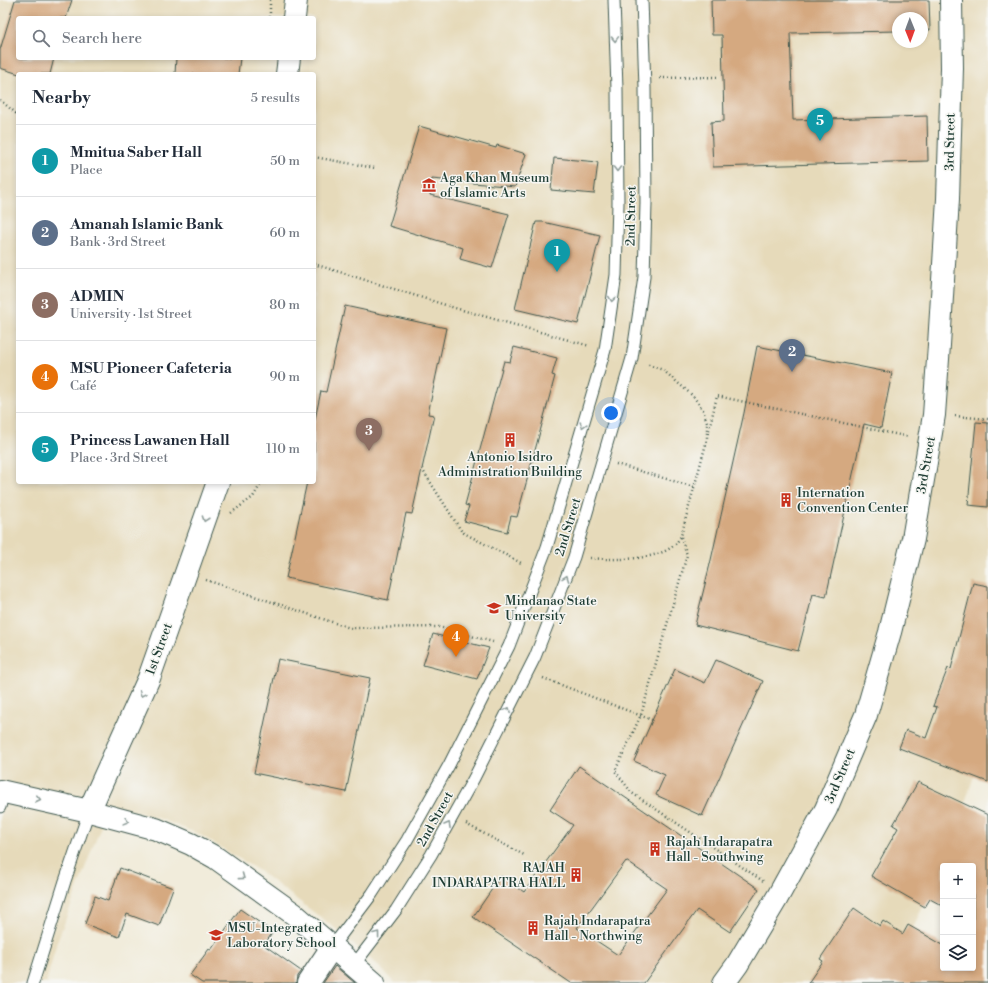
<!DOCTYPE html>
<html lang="en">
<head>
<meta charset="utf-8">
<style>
  :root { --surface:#fff; --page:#f6f6f7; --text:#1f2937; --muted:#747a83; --line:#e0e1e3; --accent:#c8321e }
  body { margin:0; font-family:"Libre Bodoni",serif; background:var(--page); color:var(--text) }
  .controls { position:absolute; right:12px; bottom:12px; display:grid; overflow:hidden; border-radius:4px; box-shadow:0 2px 6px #0003 }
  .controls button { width:36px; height:36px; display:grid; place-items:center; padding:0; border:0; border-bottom:1px solid var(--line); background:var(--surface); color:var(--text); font:20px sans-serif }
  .compass { position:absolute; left:892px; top:12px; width:36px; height:36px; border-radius:50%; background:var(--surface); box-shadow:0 2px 6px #0003; rotate:179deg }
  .you { position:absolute; left:611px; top:413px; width:14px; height:14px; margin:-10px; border:3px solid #fff; border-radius:50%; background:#1a73e8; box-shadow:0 0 0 6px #1a73e833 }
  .badge { display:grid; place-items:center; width:26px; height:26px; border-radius:50%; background:var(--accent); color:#fff; font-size:13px; font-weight:700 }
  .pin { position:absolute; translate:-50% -33px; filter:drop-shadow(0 1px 2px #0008) }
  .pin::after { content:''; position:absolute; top:21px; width:14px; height:12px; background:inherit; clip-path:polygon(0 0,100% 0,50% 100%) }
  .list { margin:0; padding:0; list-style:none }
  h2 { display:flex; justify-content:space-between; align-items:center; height:52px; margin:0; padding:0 16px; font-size:17px }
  h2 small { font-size:13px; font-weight:400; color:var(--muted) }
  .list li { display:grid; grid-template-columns:26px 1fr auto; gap:12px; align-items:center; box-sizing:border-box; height:72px; padding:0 16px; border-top:1px solid var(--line) }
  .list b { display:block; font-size:15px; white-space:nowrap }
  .list p { margin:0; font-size:13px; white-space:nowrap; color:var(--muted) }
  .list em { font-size:13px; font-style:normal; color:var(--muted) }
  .icon { flex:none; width:22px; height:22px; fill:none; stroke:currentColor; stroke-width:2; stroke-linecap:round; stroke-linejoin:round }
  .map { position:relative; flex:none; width:988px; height:983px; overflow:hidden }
  .search { position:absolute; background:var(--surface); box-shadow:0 2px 6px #0003; left:16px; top:16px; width:300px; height:44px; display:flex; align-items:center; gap:10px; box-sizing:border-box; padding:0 14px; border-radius:4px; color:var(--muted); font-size:15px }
  .panel { position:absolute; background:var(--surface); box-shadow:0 2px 6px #0003; left:16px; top:72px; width:300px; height:412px; border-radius:4px }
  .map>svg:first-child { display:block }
  .built { fill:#e6daba; fill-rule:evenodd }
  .building { fill:#d5a980; fill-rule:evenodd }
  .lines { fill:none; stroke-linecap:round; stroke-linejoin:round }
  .lane-casing { stroke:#3e574d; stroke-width:13 }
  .street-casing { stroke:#3e574d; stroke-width:24 }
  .path { stroke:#3e574d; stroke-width:2.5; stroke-dasharray:1 3; stroke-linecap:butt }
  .lane { stroke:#fff; stroke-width:11 }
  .street { stroke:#fff; stroke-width:22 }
  .oneway { stroke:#8f9e9a }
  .labels { text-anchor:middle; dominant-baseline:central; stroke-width:3; stroke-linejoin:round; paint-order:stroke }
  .street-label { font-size:13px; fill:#1f3d34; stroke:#f6f6f2 }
  .poi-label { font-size:13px; fill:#1f3d34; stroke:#f6f6f2; text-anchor:start }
</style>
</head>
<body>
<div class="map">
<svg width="988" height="983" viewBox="0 0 988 983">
  <rect width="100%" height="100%" fill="#f6f6f2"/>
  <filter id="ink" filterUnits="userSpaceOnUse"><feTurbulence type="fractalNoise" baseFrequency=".025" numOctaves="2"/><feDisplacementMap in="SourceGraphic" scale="8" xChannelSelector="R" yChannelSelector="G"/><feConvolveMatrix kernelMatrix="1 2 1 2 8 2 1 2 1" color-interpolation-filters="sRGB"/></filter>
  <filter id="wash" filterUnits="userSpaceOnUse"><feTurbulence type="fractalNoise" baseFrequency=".012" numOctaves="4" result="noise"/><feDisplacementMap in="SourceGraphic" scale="16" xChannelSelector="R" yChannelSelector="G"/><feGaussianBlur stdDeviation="0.9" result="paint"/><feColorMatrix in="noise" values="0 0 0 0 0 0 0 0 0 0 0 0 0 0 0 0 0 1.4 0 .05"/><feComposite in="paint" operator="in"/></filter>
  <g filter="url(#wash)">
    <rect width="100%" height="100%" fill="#f1ecdb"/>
    <!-- built -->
    <path class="built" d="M0 0H988V735L958 823 892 978V983H394L380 967 337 930 261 872 199 834 161 819 109 804 56 945 46 983H0ZM18 18H314V58H18ZM898 18H922V42H898ZM18 74H314V482H18Z"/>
    <g id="blocks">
      <!-- building -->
      <g class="building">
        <path d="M15 0H72L66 18H18V58H54L50 74H19L0 68V50Z"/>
        <path d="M711 0H929L930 30H922V18H898V31L790 33 793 120 927 116 928 161 713 167 711 122 724 121 722 35H712Z"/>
        <path d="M176 58H240L238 74H175Z"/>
        <path d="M419 126 496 148 497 145 526 154 515 187 432 179 430 195 509 214 492 268 460 259 463 248 389 226Z"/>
        <path d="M554 158 598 162 594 194 551 190Z"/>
        <path d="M536 222H543L600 235 578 324 515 309Z"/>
        <path d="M345 306 446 328 428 414 434 415 412 514 406 513 388 600 286 578 307 482H314V424L321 391 326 392Z"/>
        <path d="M757 346 892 373 881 428 864 424 826 597 813 594 798 651 695 625 711 560 744 413Z"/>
        <path d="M514 347 557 358 552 375 555 376 517 517 511 516 507 532 464 521 469 506 465 505 504 361 510 362Z"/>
        <path d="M976 422 988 423V507L968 505Z"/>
        <path d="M973 583 988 586V782L899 748 906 730 926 738 937 707 933 706 948 668 951 669Z"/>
        <path d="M433 634 489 648 477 679 423 665Z"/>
        <path d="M278 659 370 678 346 792 254 773Z"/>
        <path d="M716 660 763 681 702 816 656 795 665 775 634 761 675 669 705 683Z"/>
        <path d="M579 766 759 889 730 932 697 910 644 983H571L473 917 501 876 524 892 573 825 550 810ZM626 861 667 889 618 955 577 928Z"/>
        <path d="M918 782 988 815V983H808L823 961 820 959 854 908 880 926 883 921 903 934 908 925 943 945V968H973V866H943V906L930 899 925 907 871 876 898 828 893 825Z"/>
        <path d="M120 868 173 888 159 926 127 914 119 937 85 924 95 896 108 901Z"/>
        <path d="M240 909 273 932 264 945 301 971 297 976 296 983H202L190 975 209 949 211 950Z"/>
        <path d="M335 966 355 983H323Z"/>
      </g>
    </g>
  </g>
  <g filter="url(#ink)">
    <use href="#blocks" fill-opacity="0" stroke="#3e574d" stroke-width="1"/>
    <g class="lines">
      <defs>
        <g id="lane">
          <path d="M0 807 4 791"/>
          <path d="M332 947 372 894 407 840 449 765 509 646 547 547 605 350 616 275 618 203 617 89 614 0"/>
          <path d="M354 965 396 910 431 855 474 778 535 657 574 557 632 358 644 277 646 203 645 88 642 0"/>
          <path d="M33 983 65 881 89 811"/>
        </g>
        <g id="street">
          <path d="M294 18 296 0"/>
          <path d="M287 74 289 58"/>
          <path d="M0 791 89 811 156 829 191 844 216 858 294 914 374 983"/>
          <path d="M89 811 149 678 218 482"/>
          <path d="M308 983 332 947"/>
          <path d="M724 983 737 965 777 898 826 809 866 715 890 632 913 539 934 415 939 345 948 199 952 68 951 0"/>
        </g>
      </defs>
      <!-- lane casing -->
      <use href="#lane" class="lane-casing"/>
      <!-- street casing -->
      <use href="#street" class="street-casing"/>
      <!-- path -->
      <g class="path">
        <path d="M270 0V18"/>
        <path d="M660 78 717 77"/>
        <path d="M0 100 18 115"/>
        <path d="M314 157 375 168"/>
        <path d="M314 264 455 308 590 346"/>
        <path d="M955 416 988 419"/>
        <path d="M708 434 717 396 909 437"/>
        <path d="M616 464 694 487"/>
        <path d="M422 469 462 532 523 564"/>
        <path d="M231 513 253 497 262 482"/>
        <path d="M681 537 687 555 641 715 615 771 632 793 763 881"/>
        <path d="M590 558C613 560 655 561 673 546 676 544 679 539 681 536L707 440V422L703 410 693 396 663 370 646 364"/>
        <path d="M206 580 350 628 439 627 493 642"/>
        <path d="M543 678 652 720"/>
        <path d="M466 824 524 855"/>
      </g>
      <!-- lane -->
      <use href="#lane" class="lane"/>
      <!-- street -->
      <use href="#street" class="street"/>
    </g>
    <!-- one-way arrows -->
    <defs><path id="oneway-chevron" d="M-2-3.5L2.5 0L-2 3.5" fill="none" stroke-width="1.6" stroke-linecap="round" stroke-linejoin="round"/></defs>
    <g class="oneway">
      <use href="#oneway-chevron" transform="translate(615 39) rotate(88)"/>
      <use href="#oneway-chevron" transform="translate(617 169) rotate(90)"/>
      <use href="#oneway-chevron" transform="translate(612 299) rotate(98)"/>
      <use href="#oneway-chevron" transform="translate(583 425) rotate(106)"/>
      <use href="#oneway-chevron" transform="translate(205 519) rotate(109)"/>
      <use href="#oneway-chevron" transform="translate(566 578) rotate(-69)"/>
      <use href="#oneway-chevron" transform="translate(142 694) rotate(114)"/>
      <use href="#oneway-chevron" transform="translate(508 710) rotate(-63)"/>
      <use href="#oneway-chevron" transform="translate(38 799) rotate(13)"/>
      <use href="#oneway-chevron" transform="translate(126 821) rotate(15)"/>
      <use href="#oneway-chevron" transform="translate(448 825) rotate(-61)"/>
      <use href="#oneway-chevron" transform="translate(242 877) rotate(36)"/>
      <use href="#oneway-chevron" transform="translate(377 934) rotate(-53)"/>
    </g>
  </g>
  <!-- icons -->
  <defs>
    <symbol id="museum-bare" viewBox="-9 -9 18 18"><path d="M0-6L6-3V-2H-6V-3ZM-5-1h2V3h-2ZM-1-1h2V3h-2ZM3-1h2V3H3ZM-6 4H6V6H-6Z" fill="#c8321e" stroke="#f6f6f2" stroke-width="2.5" paint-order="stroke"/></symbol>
    <symbol id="building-bare" viewBox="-9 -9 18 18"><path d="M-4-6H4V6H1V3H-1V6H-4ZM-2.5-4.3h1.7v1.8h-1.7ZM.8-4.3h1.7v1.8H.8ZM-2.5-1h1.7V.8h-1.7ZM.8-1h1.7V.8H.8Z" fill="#c8321e" stroke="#f6f6f2" stroke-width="2.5" paint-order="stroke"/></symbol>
    <symbol id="university-bare" viewBox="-9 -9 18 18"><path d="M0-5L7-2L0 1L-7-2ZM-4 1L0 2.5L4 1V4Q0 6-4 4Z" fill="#c8321e" stroke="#f6f6f2" stroke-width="2.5" paint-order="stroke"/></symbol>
    <symbol id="school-bare" viewBox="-9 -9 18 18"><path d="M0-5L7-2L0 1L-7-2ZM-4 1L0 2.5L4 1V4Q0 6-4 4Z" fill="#c8321e" stroke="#f6f6f2" stroke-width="2.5" paint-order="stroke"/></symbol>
  </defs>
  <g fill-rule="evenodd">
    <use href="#museum-bare" x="419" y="175" width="20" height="20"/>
    <use href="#building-bare" x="500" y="430" width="20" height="20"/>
    <use href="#building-bare" x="776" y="490" width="20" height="20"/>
    <use href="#university-bare" x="484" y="598" width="20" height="20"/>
    <use href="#building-bare" x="645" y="839" width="20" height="20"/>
    <use href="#building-bare" x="566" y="865" width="20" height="20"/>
    <use href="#building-bare" x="523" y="918" width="20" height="20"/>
    <use href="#school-bare" x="206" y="925" width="20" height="20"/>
  </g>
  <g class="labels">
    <!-- street labels -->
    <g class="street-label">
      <text transform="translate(950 142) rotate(-89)">3rd Street</text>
      <text transform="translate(631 216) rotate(-89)">2nd Street</text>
      <text transform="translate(926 465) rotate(-80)">3rd Street</text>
      <text transform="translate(568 527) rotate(-73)">2nd Street</text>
      <text transform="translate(159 649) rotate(-70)">1st Street</text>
      <text transform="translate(840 776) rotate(-67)">3rd Street</text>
      <text transform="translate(435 819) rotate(-61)">2nd Street</text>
    </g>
    <!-- poi labels -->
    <g class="poi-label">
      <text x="440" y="178">Aga Khan Museum<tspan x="440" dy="15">of Islamic Arts</tspan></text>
      <text x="510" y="457" text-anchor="middle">Antonio Isidro<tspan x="510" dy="15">Administration Building</tspan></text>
      <text x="797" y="493">Internation<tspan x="797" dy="15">Convention Center</tspan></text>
      <text x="505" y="601">Mindanao State<tspan x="505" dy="15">University</tspan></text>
      <text x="666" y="842">Rajah Indarapatra<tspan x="666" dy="15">Hall - Southwing</tspan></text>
      <text x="565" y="868" text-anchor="end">RAJAH<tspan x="565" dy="15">INDARAPATRA HALL</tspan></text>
      <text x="544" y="921">Rajah Indarapatra<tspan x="544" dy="15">Hall - Northwing</tspan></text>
      <text x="227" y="928">MSU-Integrated<tspan x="227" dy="15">Laboratory School</tspan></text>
    </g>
  </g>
</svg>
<div class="controls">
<button>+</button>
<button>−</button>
<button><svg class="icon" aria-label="layers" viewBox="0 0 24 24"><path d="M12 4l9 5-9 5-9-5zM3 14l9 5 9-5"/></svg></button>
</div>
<svg class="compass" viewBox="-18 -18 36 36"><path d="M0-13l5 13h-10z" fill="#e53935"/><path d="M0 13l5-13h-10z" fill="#747a83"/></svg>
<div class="you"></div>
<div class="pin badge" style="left:557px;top:272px;background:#0f9aa8">1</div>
<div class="pin badge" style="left:792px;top:372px;background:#5c6f8a">2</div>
<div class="pin badge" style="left:369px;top:451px;background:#8d6e63">3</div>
<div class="pin badge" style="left:456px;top:657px;background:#e8710a">4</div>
<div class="pin badge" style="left:820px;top:141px;background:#0f9aa8">5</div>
<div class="search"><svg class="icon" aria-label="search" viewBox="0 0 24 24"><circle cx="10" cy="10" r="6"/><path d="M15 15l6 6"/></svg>Search here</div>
<section class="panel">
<h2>Nearby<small>5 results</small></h2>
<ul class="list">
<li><span class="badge" style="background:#0f9aa8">1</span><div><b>Mmitua Saber Hall</b><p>Place</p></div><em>50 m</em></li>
<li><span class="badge" style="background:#5c6f8a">2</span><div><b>Amanah Islamic Bank</b><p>Bank · 3rd Street</p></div><em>60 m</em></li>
<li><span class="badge" style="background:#8d6e63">3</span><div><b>ADMIN</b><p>University · 1st Street</p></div><em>80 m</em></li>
<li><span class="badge" style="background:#e8710a">4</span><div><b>MSU Pioneer Cafeteria</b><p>Café</p></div><em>90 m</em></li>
<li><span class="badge" style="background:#0f9aa8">5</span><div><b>Princess Lawanen Hall</b><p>Place · 3rd Street</p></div><em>110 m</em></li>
</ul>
</section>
</div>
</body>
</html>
